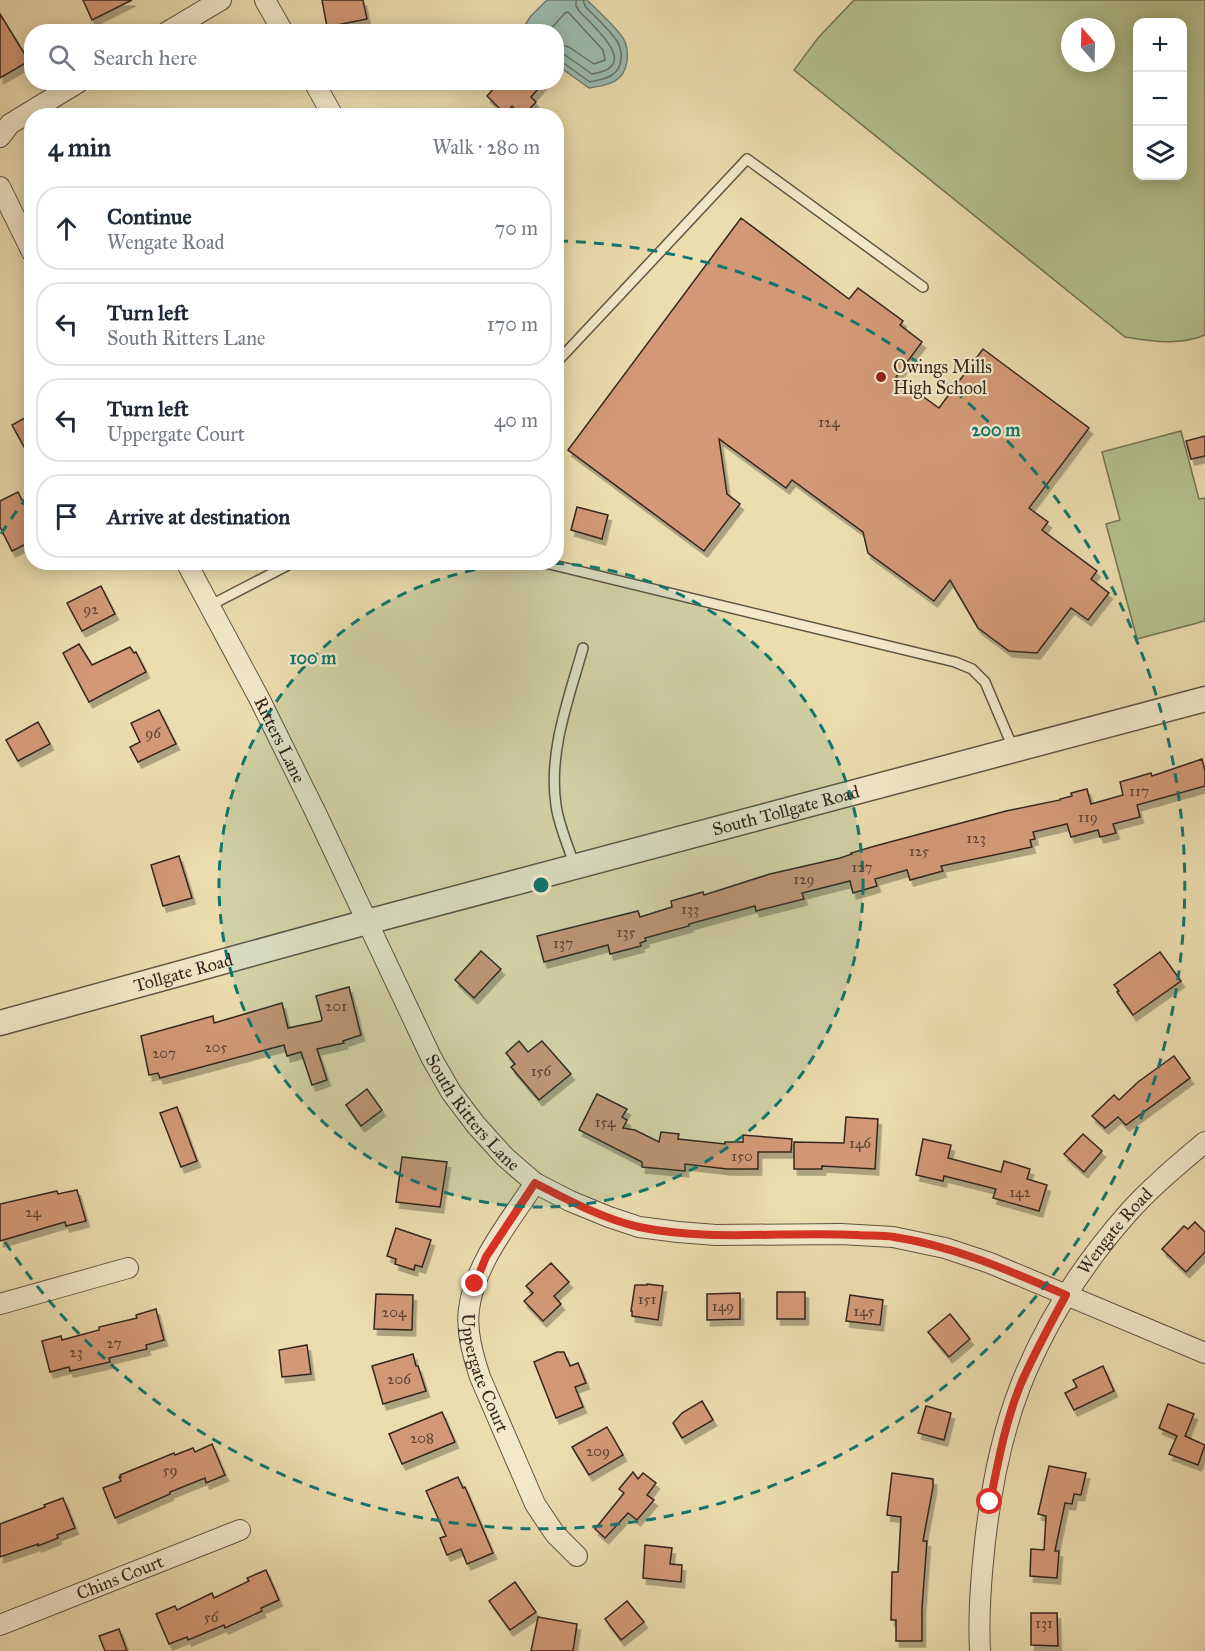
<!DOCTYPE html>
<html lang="en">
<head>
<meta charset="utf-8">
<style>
  :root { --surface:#fff; --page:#f2f2f3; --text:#1f2937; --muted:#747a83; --line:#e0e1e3 }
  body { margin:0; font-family:"IM FELL Great Primer",serif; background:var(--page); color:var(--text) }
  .controls { position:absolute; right:18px; top:18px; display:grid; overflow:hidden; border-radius:12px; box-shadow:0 3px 15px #0003 }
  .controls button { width:54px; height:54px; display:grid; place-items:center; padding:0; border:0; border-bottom:2px solid var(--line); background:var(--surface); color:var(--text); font:30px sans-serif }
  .compass { position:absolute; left:1061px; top:18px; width:54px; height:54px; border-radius:50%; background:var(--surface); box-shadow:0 3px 15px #0003; rotate:340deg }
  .stop { position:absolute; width:18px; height:18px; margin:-14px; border:4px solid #d93025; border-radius:50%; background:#fff }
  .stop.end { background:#d93025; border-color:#fff; box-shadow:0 2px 6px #0008 }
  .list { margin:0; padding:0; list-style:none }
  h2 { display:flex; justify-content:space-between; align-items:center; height:78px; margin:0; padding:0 24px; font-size:26px }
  h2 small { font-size:20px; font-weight:400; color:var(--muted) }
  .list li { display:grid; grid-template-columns:39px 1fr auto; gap:18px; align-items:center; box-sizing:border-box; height:84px; margin:0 12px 12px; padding:0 12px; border:2px solid var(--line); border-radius:24px }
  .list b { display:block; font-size:22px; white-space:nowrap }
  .list p { margin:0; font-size:20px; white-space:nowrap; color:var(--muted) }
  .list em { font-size:20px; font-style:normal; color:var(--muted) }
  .icon { flex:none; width:33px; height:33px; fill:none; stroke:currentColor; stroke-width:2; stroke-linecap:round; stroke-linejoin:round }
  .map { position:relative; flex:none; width:1205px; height:1651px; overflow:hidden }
  .search { position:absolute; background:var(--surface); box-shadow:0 3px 15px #0003; left:24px; top:24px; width:540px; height:66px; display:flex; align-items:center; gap:15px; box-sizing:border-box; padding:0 21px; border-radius:24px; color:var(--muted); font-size:22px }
  .panel { position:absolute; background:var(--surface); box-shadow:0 3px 15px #0003; left:24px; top:108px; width:540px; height:462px; border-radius:24px }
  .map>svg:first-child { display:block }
  .green { fill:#b4c28d; stroke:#747456; stroke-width:1.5; fill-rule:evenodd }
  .water { fill:#9abbb1; stroke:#717f76; stroke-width:1.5 }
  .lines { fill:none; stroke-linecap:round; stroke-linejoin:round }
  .shore { stroke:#677068; stroke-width:1.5 }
  .building { fill:#d39976; stroke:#34261e; stroke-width:1.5; filter:url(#shadow) }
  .service-casing { stroke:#625442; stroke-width:12 }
  .minor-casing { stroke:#625442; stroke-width:22 }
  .tertiary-casing { stroke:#625442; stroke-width:27 }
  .service { stroke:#f3e9ca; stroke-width:9 }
  .minor { stroke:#f3e9ca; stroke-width:20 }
  .tertiary { stroke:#f3e9ca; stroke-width:24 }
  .route { stroke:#d93025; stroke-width:8 }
  .ring { fill:none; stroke:#0f766e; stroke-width:3; stroke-dasharray:10 8 }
  .poi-dot { fill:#8f2418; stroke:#f3e9ca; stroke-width:2 }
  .labels { text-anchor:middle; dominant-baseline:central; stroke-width:4.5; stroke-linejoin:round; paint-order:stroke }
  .number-label { font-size:15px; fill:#5c4334 }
  .poi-label { font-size:18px; fill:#34261e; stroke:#f3e9ca; text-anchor:start }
  .street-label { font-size:18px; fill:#34261e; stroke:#f3e9ca }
  .centre { fill:#0f766e; stroke:#f3e9ca; stroke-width:3 }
  .ring-label { font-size:18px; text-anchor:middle; font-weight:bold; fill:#0f766e; stroke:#f3e9ca; stroke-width:4.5; stroke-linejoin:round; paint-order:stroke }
</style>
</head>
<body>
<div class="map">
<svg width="1205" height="1651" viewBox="0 0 1205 1651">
  <defs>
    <filter id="shadow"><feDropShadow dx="3.5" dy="6" stdDeviation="0" flood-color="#0004"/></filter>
  </defs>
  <rect width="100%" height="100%" fill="#ecddae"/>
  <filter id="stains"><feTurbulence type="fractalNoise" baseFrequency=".00333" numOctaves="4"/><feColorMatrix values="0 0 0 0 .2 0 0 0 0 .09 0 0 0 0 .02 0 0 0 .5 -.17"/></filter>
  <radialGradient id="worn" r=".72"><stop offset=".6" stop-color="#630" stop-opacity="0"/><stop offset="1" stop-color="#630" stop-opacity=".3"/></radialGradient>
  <!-- green -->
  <g class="green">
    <path d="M854 0H1205V335C1180 346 1151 341 1125 337L794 70 818 38ZM1138 22H1182V176H1138ZM1070 27H1106V63H1070Z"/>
    <path d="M1181 431 1199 499 1205 498V621L1137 639 1106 524 1120 520 1102 452Z"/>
  </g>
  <!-- water -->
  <path class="water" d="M547 0H587C598 11 615 26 623 38 627 44 628 54 627 61 624 83 608 85 589 88L557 65 556 32 526 31 524 27 530 17Z"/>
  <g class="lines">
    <!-- shore -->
    <g class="shore">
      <path d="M548 32 565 13 568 12 603 50 605 60 594 64 569 47 556 44"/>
      <path d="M556 53 565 55 592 74C642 67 595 28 579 11L576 6V0"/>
      <path d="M556 61 562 62 590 82C605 79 620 76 621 59 622 54 620 46 617 41 609 29 595 17 585 6L583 0"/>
    </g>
  </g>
  <!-- building -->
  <g class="building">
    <path d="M83 0H132L92 20Z"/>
    <path d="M322 0H363L367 19 327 27Z"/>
    <path d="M0 14 29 61 0 78Z"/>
    <path d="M500 82H544L531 97 536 102 523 116 512 106 505 114 487 96Z"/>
    <path d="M741 218 849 299 858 288 903 321 900 325 922 342 896 377 939 408 983 349 1089 428 1029 508 1048 522 1042 530 1097 571 1091 579 1109 593 1088 620 1071 608 1037 653 1009 651 978 628 950 580 934 601 868 553 863 532 792 480 786 488 719 439 727 494 740 504 704 551 568 450Z"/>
    <path d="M32 414V461L12 425Z"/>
    <path d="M1205 436V456L1191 459 1186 441Z"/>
    <path d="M18 492 32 520V541L12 551 0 527V501Z"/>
    <path d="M577 507 608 515 602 539 571 530Z"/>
    <path d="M101 586 115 614 82 631 67 603Z"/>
    <path d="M79 644 92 665 130 647 134 653 136 652 146 672 89 702 63 653Z"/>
    <path d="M159 710 176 744 138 762 130 747 140 742 131 723Z"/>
    <path d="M38 722 50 744 18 761 6 740Z"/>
    <path d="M1202 759 1205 771V786L1137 805 1140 817 1113 824 1116 833 1100 837 1098 830 1071 837 1067 824 1033 832 1035 839 1030 840 1032 847 941 866 943 871 910 880 907 870 875 879 877 886 853 893 850 881 802 893 804 899 756 911 755 906 689 924V926L645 938 646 941 640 943 641 946 610 954 608 945 544 962 537 936 638 911 640 917 672 907 671 901 703 892 704 895 770 874 840 858 852 854 851 853 875 846 1006 811 1060 800V799L1072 796 1071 793 1087 789 1091 804 1123 795 1120 782 1151 773 1152 776Z"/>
    <path d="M179 856 192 898 163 906 151 865Z"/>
    <path d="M481 951 501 969 474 998 455 980Z"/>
    <path d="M1160 952 1181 981 1133 1015 1117 992 1119 991 1114 985Z"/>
    <path d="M349 987 361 1035 343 1041 344 1043 317 1049 327 1080 312 1085 301 1052 287 1056 284 1045 160 1078 158 1073 149 1075 141 1036 213 1016 214 1023 282 1003 288 1028 321 1021 322 1019 316 996Z"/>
    <path d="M519 1041 528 1052 542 1041 571 1074 539 1100 511 1067 515 1064 506 1053Z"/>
    <path d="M1174 1056 1190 1078 1126 1125 1118 1117 1105 1128 1092 1116 1114 1095 1119 1100 1138 1082Z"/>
    <path d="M367 1089 382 1110 361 1126 346 1105Z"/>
    <path d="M597 1094 627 1109 622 1117 627 1120 623 1128 635 1130 659 1142 661 1132 679 1134 678 1139 725 1144V1142H743V1135L792 1139 791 1152H758V1169H727L685 1164V1171L642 1167V1162L579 1130Z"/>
    <path d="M177 1107 197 1161 181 1167 160 1113Z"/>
    <path d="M846 1117 878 1119 875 1169 822 1166V1169H794V1142L844 1143Z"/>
    <path d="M1083 1134 1102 1151 1084 1172 1064 1154Z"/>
    <path d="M923 1139 951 1145 948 1158 1001 1172 1004 1161 1030 1169 1027 1179 1047 1185 1039 1211 993 1198 996 1189 944 1176 943 1181 916 1175Z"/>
    <path d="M402 1157 447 1162 440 1207 396 1202Z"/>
    <path d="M77 1190 86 1221 66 1226 65 1222 0 1241V1204L57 1191 58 1194Z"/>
    <path d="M1195 1222 1205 1232V1252L1186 1272 1162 1249 1184 1226 1188 1229Z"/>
    <path d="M396 1228 431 1240 422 1267 415 1265 414 1270 395 1264 396 1259 387 1256Z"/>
    <path d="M551 1263 569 1282 554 1296 561 1304 543 1321 524 1301 533 1293 526 1286Z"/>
    <path d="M647 1284 663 1286 658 1320 632 1316V1311H631L635 1285H647Z"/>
    <rect x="777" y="1292" width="28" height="27"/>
    <path d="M740 1293V1319L707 1320V1294Z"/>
    <path d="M376 1294 413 1295 412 1330 374 1329Z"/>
    <path d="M850 1295 883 1300 880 1325 846 1321Z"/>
    <path d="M156 1309 164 1340 146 1345 147 1349 109 1358 110 1362 70 1371 69 1367 50 1372 42 1341 61 1336 62 1340 99 1330V1327L137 1318 136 1315Z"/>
    <path d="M950 1314 970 1339 949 1357 928 1332Z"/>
    <path d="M307 1345 311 1374 282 1377 279 1350Z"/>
    <path d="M557 1352H564L570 1366 578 1363 586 1383 575 1387 583 1407 556 1418 534 1362Z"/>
    <path d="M413 1354 416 1366H418L426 1391 383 1404 372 1366Z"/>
    <path d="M1103 1366 1114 1391 1074 1410 1065 1393 1077 1387 1073 1380Z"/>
    <path d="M702 1401 713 1420 682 1438 673 1423 682 1413Z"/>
    <path d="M1168 1404 1194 1414 1185 1436 1205 1445 1198 1465 1169 1454 1177 1436 1159 1428Z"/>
    <path d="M926 1406 951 1413 944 1440 918 1433Z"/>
    <path d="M442 1412 455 1442 402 1464 389 1434Z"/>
    <path d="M607 1427 623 1455 589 1475 572 1447Z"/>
    <path d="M212 1444 225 1475 206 1483 205 1478 170 1492V1494L115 1518 103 1488 121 1481 119 1477H121L120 1475 174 1453 175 1455 193 1448 195 1452Z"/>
    <path d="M1049 1466 1086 1473 1081 1495 1074 1494 1072 1504 1065 1503 1055 1551H1059L1057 1578 1030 1576 1031 1549 1044 1550 1046 1516 1038 1514Z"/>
    <path d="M633 1472 638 1479 643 1473 656 1483 647 1495 654 1500 637 1520 628 1513 605 1538 595 1529 624 1493 619 1489Z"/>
    <path d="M892 1473 933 1479V1487L923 1541H927L922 1608V1641H896V1620H891L892 1572H898L901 1517 887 1515Z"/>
    <path d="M458 1477 463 1488 465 1487 493 1553 467 1564 461 1549 447 1555 440 1538 446 1536 426 1491Z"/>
    <path d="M63 1498 75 1528 57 1535 58 1538 38 1546V1544L0 1557V1524L45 1507 44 1505Z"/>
    <path d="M645 1545 672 1548 670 1564 682 1565 681 1582 643 1578Z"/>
    <path d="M266 1570 279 1600 261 1608 262 1611 225 1628 224 1625 188 1640 187 1637 169 1644 156 1614 175 1606 177 1610 212 1593 214 1598 249 1581 247 1578Z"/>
    <path d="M515 1582 536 1612 510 1630 489 1601Z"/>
    <path d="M627 1601 644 1622 621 1640 605 1619Z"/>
    <path d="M1031 1613H1057L1058 1646 1031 1645Z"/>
    <path d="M538 1617 577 1624 573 1651H531Z"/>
    <path d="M119 1629 127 1651H105L99 1636Z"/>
  </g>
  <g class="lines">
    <defs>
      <g id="service">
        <path d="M556 363 747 159 923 287"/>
        <path d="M541 562 955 662 972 669 985 682 1013 748"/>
        <path d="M209 606 294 562"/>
        <path d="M575 866C569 849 558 823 556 805 548 752 569 698 583 648"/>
      </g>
      <g id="minor">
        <path d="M265 0 283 32"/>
        <path d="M167 32 221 0"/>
        <path d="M314 82 333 116"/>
        <path d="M0 137 10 124 79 82"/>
        <path d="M0 187 32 252"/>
        <path id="s1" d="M186 562 259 698 315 811 431 1057 451 1092 476 1125 505 1157 535 1183 570 1201 609 1217 639 1227 678 1232 716 1235 841 1234 893 1237 945 1248 990 1263 1205 1353"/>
        <path id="s2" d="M535 1183C510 1221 475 1263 469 1309 466 1332 473 1355 480 1377L535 1504 555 1534 577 1556"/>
        <path d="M0 1304 128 1268"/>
        <path id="s3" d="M0 1625 240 1530"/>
        <path id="s4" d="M980 1651C978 1615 981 1578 985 1542 991 1489 1001 1436 1020 1387 1045 1323 1083 1264 1128 1213 1151 1187 1179 1164 1205 1142"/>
      </g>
      <g id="tertiary">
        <path id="s5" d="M0 1023 367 922 1205 699"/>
      </g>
    </defs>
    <!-- service casing -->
    <use href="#service" class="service-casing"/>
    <!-- minor casing -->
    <use href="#minor" class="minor-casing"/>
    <!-- tertiary casing -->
    <use href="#tertiary" class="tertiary-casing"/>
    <!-- service -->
    <use href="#service" class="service"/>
    <!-- minor -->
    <use href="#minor" class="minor"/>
    <!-- tertiary -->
    <use href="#tertiary" class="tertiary"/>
  </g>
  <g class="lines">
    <!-- route -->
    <path class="route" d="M475 1284 486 1257 535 1183C568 1200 603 1219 639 1227 711 1242 785 1231 857 1235 869 1236 882 1235 894 1237 954 1246 1010 1271 1066 1295 1050 1325 1033 1355 1020 1386 1005 1423 998 1463 990 1502"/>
  </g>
  <!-- distance rings -->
  <circle cx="541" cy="885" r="322" fill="#0f766e" fill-opacity=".12"/>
  <g class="ring">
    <circle cx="541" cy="885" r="322"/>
    <path d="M1 534A644 644 0 0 1 30 493M558 241A644 644 0 1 1 1 1236"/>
  </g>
  <!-- markers -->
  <circle class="poi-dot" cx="881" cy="377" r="6"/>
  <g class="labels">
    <!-- number labels -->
    <g class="number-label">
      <text x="829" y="422">124</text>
      <text x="91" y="609">92</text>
      <text x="153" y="733">96</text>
      <text x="1139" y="791">117</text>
      <text x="1088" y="817">119</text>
      <text x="976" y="838">123</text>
      <text x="919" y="851">125</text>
      <text x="862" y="867">127</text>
      <text x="804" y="879">129</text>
      <text x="690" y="909">133</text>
      <text x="626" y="932">135</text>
      <text x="563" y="943">137</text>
      <text x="336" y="1006">201</text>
      <text x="216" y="1047">205</text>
      <text x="164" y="1053">207</text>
      <text x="541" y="1071">156</text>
      <text x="605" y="1122">154</text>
      <text x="860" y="1143">146</text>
      <text x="742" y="1156">150</text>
      <text x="1020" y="1192">142</text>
      <text x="33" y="1212">24</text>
      <text x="647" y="1299">151</text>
      <text x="723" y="1306">149</text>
      <text x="864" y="1311">145</text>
      <text x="394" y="1312">204</text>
      <text x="114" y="1343">27</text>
      <text x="76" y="1352">23</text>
      <text x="399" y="1379">206</text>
      <text x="422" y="1438">208</text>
      <text x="598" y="1451">209</text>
      <text x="170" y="1470">59</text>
      <text x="211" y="1617">56</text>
      <text x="1044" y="1623">131</text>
    </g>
    <!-- poi labels -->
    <g class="poi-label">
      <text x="893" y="367">Owings Mills<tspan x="893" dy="21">High School</tspan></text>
    </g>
    <!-- street labels -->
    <g class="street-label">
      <text stroke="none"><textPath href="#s1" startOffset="201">Ritters Lane</textPath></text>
      <text stroke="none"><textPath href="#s5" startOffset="814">South Tollgate Road</textPath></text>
      <text stroke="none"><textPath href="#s5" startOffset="190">Tollgate Road</textPath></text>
      <text stroke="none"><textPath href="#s1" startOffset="622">South Ritters Lane</textPath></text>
      <text stroke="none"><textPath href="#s4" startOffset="452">Wengate Road</textPath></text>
      <text stroke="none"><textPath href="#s2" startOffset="210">Uppergate Court</textPath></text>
      <text stroke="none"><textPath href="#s3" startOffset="129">Chins Court</textPath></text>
    </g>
  </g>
  <circle cx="541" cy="885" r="9" class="centre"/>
  <g class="ring-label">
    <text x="996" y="436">200 m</text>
    <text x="313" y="664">100 m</text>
  </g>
  <rect width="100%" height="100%" filter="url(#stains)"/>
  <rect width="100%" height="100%" fill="url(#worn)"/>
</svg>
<div class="controls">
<button>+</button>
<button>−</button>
<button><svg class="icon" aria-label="layers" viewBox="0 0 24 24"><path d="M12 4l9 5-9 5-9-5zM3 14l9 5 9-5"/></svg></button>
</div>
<svg class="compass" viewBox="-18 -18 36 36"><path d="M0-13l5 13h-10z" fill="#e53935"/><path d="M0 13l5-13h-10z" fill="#747a83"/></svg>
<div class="stop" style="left:990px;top:1502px"></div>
<div class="stop end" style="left:475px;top:1284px"></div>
<div class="search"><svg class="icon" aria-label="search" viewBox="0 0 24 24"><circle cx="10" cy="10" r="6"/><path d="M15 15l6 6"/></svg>Search here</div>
<section class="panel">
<h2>4 min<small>Walk · 280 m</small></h2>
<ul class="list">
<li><svg class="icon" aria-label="ahead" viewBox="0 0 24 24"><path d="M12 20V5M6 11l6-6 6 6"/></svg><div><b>Continue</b><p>Wengate Road</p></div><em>70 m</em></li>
<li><svg class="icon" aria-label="left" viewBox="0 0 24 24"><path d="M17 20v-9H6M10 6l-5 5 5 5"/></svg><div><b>Turn left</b><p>South Ritters Lane</p></div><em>170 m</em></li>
<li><svg class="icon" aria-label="left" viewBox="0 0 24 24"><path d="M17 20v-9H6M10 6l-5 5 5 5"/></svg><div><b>Turn left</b><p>Uppergate Court</p></div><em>40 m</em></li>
<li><svg class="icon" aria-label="arrive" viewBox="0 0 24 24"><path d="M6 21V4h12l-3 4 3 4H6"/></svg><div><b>Arrive at destination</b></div></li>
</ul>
</section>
</div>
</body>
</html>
